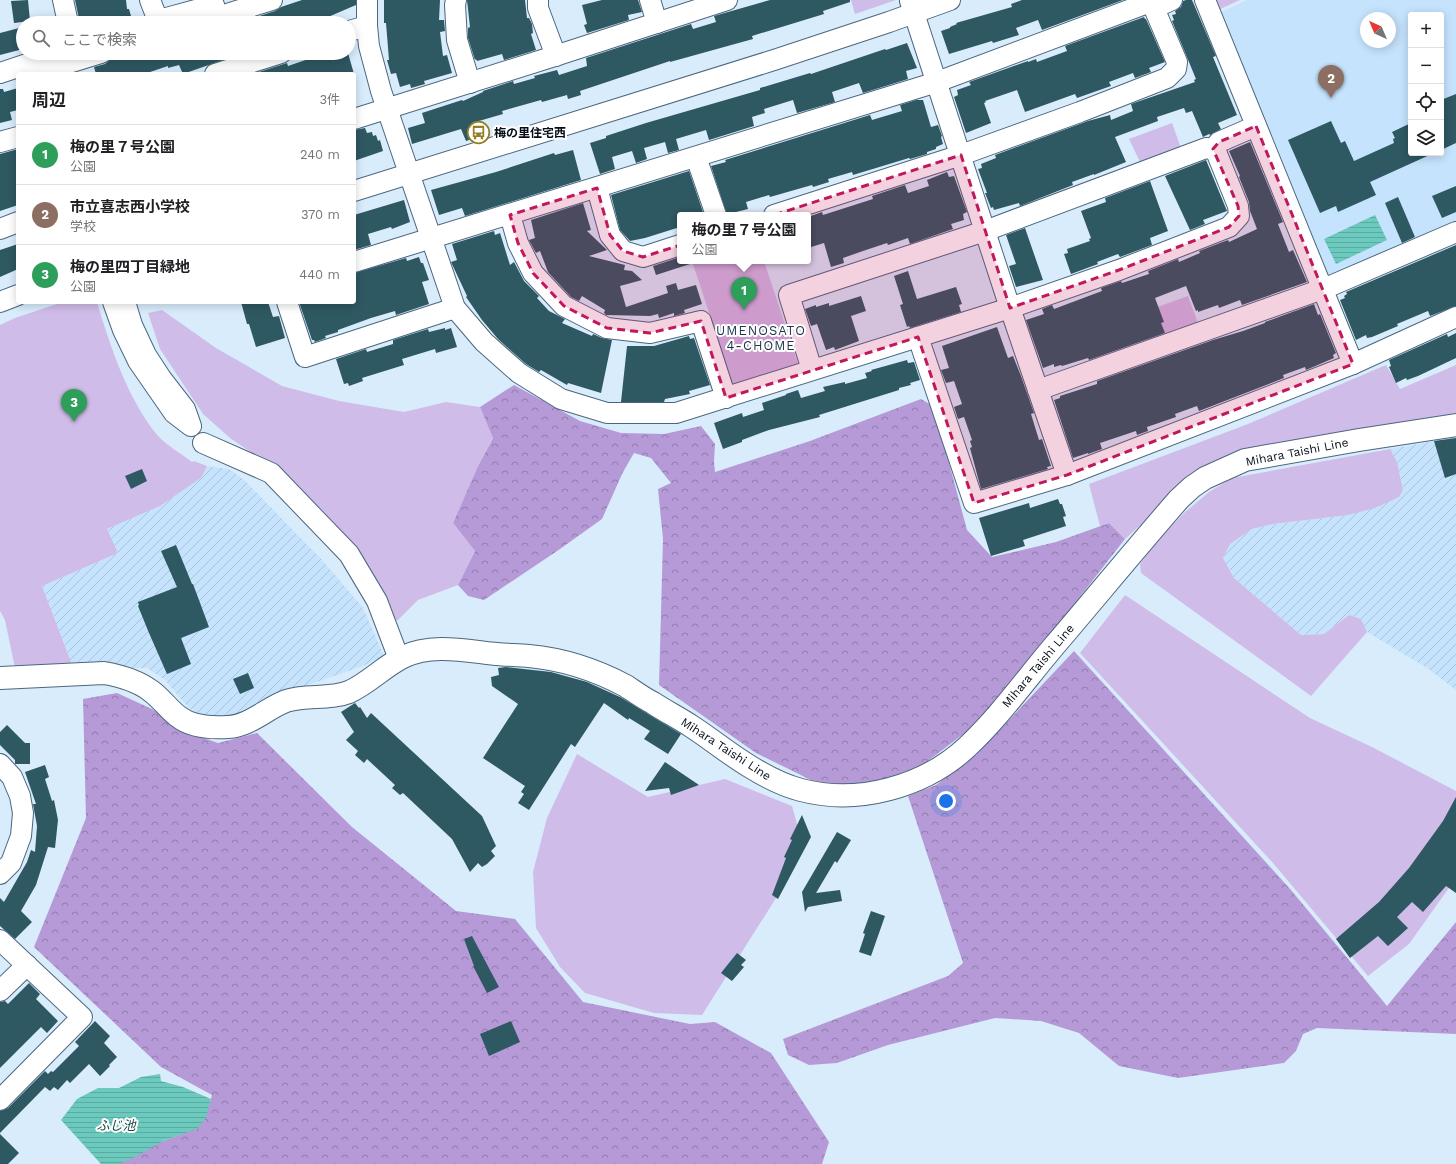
<!DOCTYPE html>
<html lang="ja">
<head>
<meta charset="utf-8">
<style>
  :root { --surface:#fff; --page:#f6f6f6; --text:#202124; --muted:#757577; --line:#e0e0e0; --accent:#947d25 }
  body { margin:0; font-family:"Work Sans","Noto Sans JP",sans-serif; background:var(--page); color:var(--text) }
  .controls { position:absolute; right:12px; top:12px; display:grid; overflow:hidden; border-radius:4px; box-shadow:0 2px 10px #0003 }
  .controls button { width:36px; height:36px; display:grid; place-items:center; padding:0; border:0; border-bottom:1px solid var(--line); background:var(--surface); color:var(--text); font:20px sans-serif }
  .compass { position:absolute; left:1360px; top:12px; width:36px; height:36px; border-radius:50%; background:var(--surface); box-shadow:0 2px 10px #0003; rotate:316deg }
  .you { position:absolute; left:946px; top:801px; width:14px; height:14px; margin:-10px; border:3px solid #fff; border-radius:50%; background:#1a73e8; box-shadow:0 0 0 6px #1a73e833 }
  .badge { display:grid; place-items:center; width:26px; height:26px; border-radius:50%; background:var(--accent); color:#fff; font-size:13px; font-weight:700 }
  .pin { position:absolute; translate:-50% -33px; filter:drop-shadow(0 1px 2px #0008) }
  .pin::after { content:''; position:absolute; top:21px; width:14px; height:12px; background:inherit; clip-path:polygon(0 0,100% 0,50% 100%) }
  .popup { position:absolute; left:677px; top:212px; width:134px; height:52px; box-sizing:border-box; display:grid; place-content:center; border-radius:4px; background:var(--surface); filter:drop-shadow(0 1px 3px #0005); font-size:13px; white-space:nowrap; color:var(--muted) }
  .popup b { font-size:15px; color:var(--text) }
  .popup::after { content:''; position:absolute; left:50%; top:100%; margin-left:-8px; border:8px solid transparent; border-top-color:var(--surface) }
  .list { margin:0; padding:0; list-style:none }
  h2 { display:flex; justify-content:space-between; align-items:center; height:52px; margin:0; padding:0 16px; font-size:17px }
  h2 small { font-size:13px; font-weight:400; color:var(--muted) }
  .list li { display:grid; grid-template-columns:26px 1fr auto; gap:12px; align-items:center; box-sizing:border-box; height:60px; padding:0 16px; border-top:1px solid var(--line) }
  .list b { display:block; font-size:15px; white-space:nowrap }
  .list p { margin:0; font-size:13px; white-space:nowrap; color:var(--muted) }
  .list em { font-size:13px; font-style:normal; color:var(--muted) }
  .icon { flex:none; width:22px; height:22px; fill:none; stroke:currentColor; stroke-width:2; stroke-linecap:round; stroke-linejoin:round }
  .map { position:relative; flex:none; width:1456px; height:1164px; overflow:hidden }
  .search { position:absolute; background:var(--surface); box-shadow:0 2px 10px #0003; left:16px; top:16px; width:340px; height:44px; display:flex; align-items:center; gap:10px; box-sizing:border-box; padding:0 14px; border-radius:22px; color:var(--muted); font-size:15px }
  .panel { position:absolute; background:var(--surface); box-shadow:0 2px 10px #0003; left:16px; top:72px; width:340px; height:232px; border-radius:4px }
  .map>svg:first-child { display:block }
  .built { fill:#c5e3fd; fill-rule:evenodd }
  .industrial { fill:url(#industrial-furrows) }
  .green { fill:#d0bce9 }
  .forest { fill:url(#forest-crowns) }
  .water { fill:url(#water-rules) }
  .building { fill:#2e5862 }
  .lines { fill:none; stroke-linecap:round; stroke-linejoin:round }
  .minor-casing { stroke:#4b677e; stroke-width:22 }
  .major-casing { stroke:#4b677e; stroke-width:24 }
  .minor { stroke:#fff; stroke-width:20 }
  .major { stroke:#fff; stroke-width:22 }
  .marked { fill:#c2185b; fill-opacity:0.2; stroke:#c2185b; stroke-width:3; stroke-dasharray:8 5; stroke-linejoin:round }
  .labels { text-anchor:middle; dominant-baseline:central; stroke-width:4; stroke-linejoin:round; paint-order:stroke }
  .poi-label { font-size:12px; font-weight:bold; fill:#050e17; stroke:#fff; text-anchor:start }
  .street-label { font-size:12px; fill:#050e17; stroke:#fff }
  .neighbourhood-label { font-size:13px; letter-spacing:1px; fill:#1c364b; stroke:#fff }
  .water-label { font-size:13px; font-style:italic; fill:#1c4741; stroke:#fff }
</style>
</head>
<body>
<div class="map">
<svg width="1456" height="1164" viewBox="0 0 1456 1164">
  <defs>
    <pattern id="industrial-furrows" width="10" height="10" patternUnits="userSpaceOnUse"><rect width="10" height="10" fill="#c5e3fd"/><path d="M-1 1l2-2M0 10L10 0M9 11l2-2" fill="none" stroke="#a8c2d8"/></pattern>
    <pattern id="forest-crowns" width="20" height="18" patternUnits="userSpaceOnUse"><rect width="20" height="18" fill="#b69ad7"/><path d="M2 6a3 3 0 1 1 6 0M12 15a3 3 0 1 1 6 0" fill="none" stroke="#927cad"/></pattern>
    <pattern id="water-rules" width="6" height="5" patternUnits="userSpaceOnUse"><rect width="6" height="5" fill="#6cc9bd"/><path d="M0 2.5h6" fill="none" stroke="#5caba2"/></pattern>
  </defs>
  <rect width="100%" height="100%" fill="#d9ecfc"/>
  <!-- built -->
  <path class="built" d="M1247 0H1456V223L1327 280 1217 14ZM1411 15H1441V153H1411ZM1366 18H1390V42H1366Z"/>
  <!-- industrial -->
  <g class="industrial">
    <path d="M1456 437V690L1427 668 1367 632 1361 619 1349 615 1324 634 1301 635 1234 578 1223 558 1230 544 1252 529 1273 524 1348 515 1399 497 1403 490 1397 462 1390 449Z"/>
    <path d="M207 466 229 469 244 480 323 561 363 608 384 656 363 666 299 688 234 720 207 721 187 706 165 680 147 668 74 670 42 586 118 553 107 529 160 506 201 478Z"/>
  </g>
  <!-- green -->
  <g class="green">
    <path d="M851 0H896L855 14Z"/>
    <path d="M1212 0H1240L1216 11Z"/>
    <path d="M1172 123 1181 148 1141 164 1129 139Z"/>
    <path d="M692 261H764L798 364 733 385Z"/>
    <path d="M1188 296 1199 326 1149 344 1138 314Z"/>
    <path d="M63 302H97C110 346 128 400 158 436 166 445 182 454 192 462L194 461 207 466 201 478 160 506 107 529 118 553 42 586 74 670 15 668 5 620 0 611V325L15 318Z"/>
    <path d="M162 310 216 348 282 386 339 401 404 412 446 402 480 407 493 437 478 466 453 523 475 551 458 585 418 600 397 621 352 550 264 461 230 438 203 414 160 349 148 313Z"/>
    <path d="M1386 365 1400 389 1456 365V413L1409 425 1272 447 1162 506 1125 539 1109 523 1100 526 1089 484 1248 424Z"/>
    <path d="M1390 449 1397 462 1403 490 1399 497 1375 508 1348 515 1273 524 1252 529 1230 544 1223 558 1234 578 1301 635 1324 634 1349 615 1361 619 1367 632 1311 696 1141 573 1140 564 1156 542 1184 513 1209 492 1232 478Z"/>
    <path d="M1125 595 1310 718 1372 747 1456 791V878L1409 944 1368 976 1273 863 1080 653Z"/>
    <path d="M577 754 648 797 725 779 792 806 799 831 778 895 702 1015 654 1013 585 993 560 967 536 928 533 872 547 818Z"/>
  </g>
  <!-- forest -->
  <g class="forest">
    <path d="M514 385 580 421 621 433 664 434 701 426 715 444 714 461 715 472 810 441 921 399 931 405 948 459 967 530 992 557 1056 542 1109 523 1125 539 1057 626 1007 688 966 732 924 764 869 788 815 782 756 753 659 685 663 539 658 489 671 483 651 458 634 453 623 472 602 519 560 549 484 600 468 596 458 585 475 551 453 523 478 466 493 438 480 407Z"/>
    <path d="M1074 651 1291 890 1387 1006 1456 922V1034L1317 1028 1303 1034 1296 1051 1284 1063 1178 1078 1119 1066 1079 1033 1041 1021 995 1018 888 1045 837 1063 809 1065 788 1055 783 1039 948 976 963 963 908 796 936 785 977 754Z"/>
    <path d="M117 693 152 709 182 730 218 743 257 733 352 827 456 911 515 919 583 1002 690 1024 715 1022 771 1053 829 1142 822 1164H111L116 1159 197 1128 207 1112 212 1095 161 1067 34 947 86 818 83 699Z"/>
  </g>
  <!-- water -->
  <g class="water">
    <path d="M1375 215 1387 240 1336 264 1324 239Z"/>
    <path d="M160 1074 161 1081 183 1087 211 1099 206 1118 197 1129 165 1140 135 1157 119 1164H101L61 1120 77 1099 98 1088H119L141 1077Z"/>
  </g>
  <!-- building -->
  <g class="building">
    <path d="M28 0 30 21 14 23 11 1Z"/>
    <path d="M75 0H126L127 9H129L133 23H87L85 17 79 19Z"/>
    <path d="M302 0H356V5L328 17 330 23H241V22L275 11 281 7Z"/>
    <path d="M384 0H440L439 20H444L445 31 440 32 443 56 447 55 452 73 424 81 425 84 411 88 410 84 400 87 396 73 391 74 387 60H389L386 23H384Z"/>
    <path d="M467 0H525L527 18H529L532 24 533 33 531 34 536 50 504 60 502 54 477 61 476 59 475 60 468 38V28L470 27Z"/>
    <path d="M602 0H638L642 12 628 15 629 20 587 33 584 25 587 24 582 5Z"/>
    <path d="M770 0H850V2L823 11 824 14 752 36 753 39 670 62V61L580 91 581 95 568 99 567 95 542 102 541 100 502 111 503 114 472 123 477 137 466 141 461 129 412 144 408 128 425 123 422 113 462 100 463 101 483 92V91L513 81 514 84 535 78 534 76 557 70 559 75 587 66 586 58 691 24 693 29 716 22 714 16Z"/>
    <path d="M1022 0H1123L1042 30 1038 20 1016 28 1019 35 993 43 992 41 949 54 941 31 950 28V27L957 24 956 23 1012 7 1011 4Z"/>
    <path d="M1186 0H1192L1216 56 1213 57 1237 115 1218 123 1221 129 1210 135 1209 134 1203 137 1192 111 1186 113 1184 108 1157 117 1158 121 1115 137 1126 162 1094 175V174L1072 182 1073 185 1020 206 1019 203 994 210 993 207 991 208 985 193H987L978 169 982 168 981 164 996 158 995 155 1088 121 1110 115 1111 120 1133 111 1131 104 1195 82 1194 80 1196 79 1172 21 1174 20 1172 15 1176 14 1175 11 1181 7 1183 1Z"/>
    <path d="M1144 17 1145 19H1146L1165 62 1149 68 1151 72 1135 78 1133 73 1109 82 1111 86 1077 98 1075 94 1025 112 1017 90 985 101 986 102 984 103 991 123 966 133 954 97 958 95 957 90 971 85 969 82 1028 61V62L1036 59 1037 62 1067 51 1065 46Z"/>
    <path d="M23 27V49L0 55V33Z"/>
    <path d="M907 43 917 68 906 71 908 79 863 93 859 83 832 92 835 102 797 113 793 100 764 109 765 113 752 117 754 126 709 140 706 130 676 139 679 150 668 153 665 142 644 148 647 159 636 163 632 151 612 157 615 169 600 174 590 143 606 138V136L646 123 760 90V88L810 73 811 74 885 49 886 50Z"/>
    <path d="M130 53H240V54L183 74 179 65 168 68V66L144 74H96L94 67 105 64 111 59Z"/>
    <path d="M326 53H348L354 74H260L259 72 287 63 288 66Z"/>
    <path d="M18 88V110L10 112 12 120 0 123V89H3L4 92Z"/>
    <path d="M1456 94V143L1441 150V100Z"/>
    <path d="M916 100H923L931 127 938 125 942 136 941 137 943 144 936 147V149L927 152V154L910 159 909 158 853 175 852 172 828 179 829 182 813 187 812 185 770 197 769 195 746 202 748 209 732 213 733 215H727L711 166 726 162 725 160 870 115 872 120 902 111 900 105Z"/>
    <path d="M1331 121 1341 143 1345 141 1354 161 1394 143 1393 139 1395 138 1392 132 1411 123V153H1434L1370 182 1376 195 1338 212 1336 206 1320 213 1288 140Z"/>
    <path d="M365 128 367 133 372 132 373 136 376 135 378 141 380 140 383 151 354 161V130Z"/>
    <path d="M1250 142 1283 222 1278 224 1289 252 1293 250 1307 282 1242 305 1240 300 1219 308 1218 305 1198 312V310L1196 311 1186 286 1155 298 1164 322 1161 323 1165 333 1089 360 1088 358 1062 366 1061 365 1054 367V364L1043 368 1026 320 1044 314 1042 309 1052 305 1054 309 1102 291 1101 288 1121 281 1122 283 1149 274 1148 271 1178 259 1179 262 1200 253 1199 251 1228 240 1229 242 1257 229 1250 211 1249 202 1239 177 1240 176 1229 151Z"/>
    <path d="M18 149V205L0 211V154Z"/>
    <path d="M573 150 581 180 465 216 462 208 439 215 431 190 496 172 554 153 555 155Z"/>
    <path d="M1206 160 1227 211 1203 220 1205 224 1190 230 1165 176Z"/>
    <path d="M689 171 704 215H680V227L645 238 630 241 620 230 611 195Z"/>
    <path d="M947 172 949 177 954 176 967 212 963 214 964 220 951 224 953 229 910 244 908 238 888 245 887 243 863 251 843 258 844 263 831 267 824 243 808 248V217L822 212 823 215 873 199 872 196 905 185 908 193 929 186 927 180Z"/>
    <path d="M1150 181 1168 231 1150 238 1152 245 1120 257 1118 254 1097 262 1098 264 1071 274 1064 254 1068 253 1067 249 1090 241 1089 239 1091 238 1081 211 1106 202 1105 198Z"/>
    <path d="M1456 186V212L1442 218 1432 196Z"/>
    <path d="M1398 197 1415 237 1402 243 1385 203Z"/>
    <path d="M404 200 410 222 392 229 391 227 368 234 371 245 354 250V215Z"/>
    <path d="M583 203 591 230 587 231 607 250 589 256 625 265 624 270 632 271 642 280 620 286 626 307 668 293 666 286 676 283 678 290 696 285 702 304 684 310 685 313 674 316V313L659 318 658 314 650 316 606 315 604 313 605 310 582 296 579 301 571 297 548 272 540 251 536 253 529 240 535 238 531 220Z"/>
    <path d="M1025 228 1043 280 1016 287 1009 266 1016 264 1006 235Z"/>
    <path d="M494 231 495 235 500 233 510 265 514 262 524 281 539 296 537 298 549 311 565 319 562 323 592 336 593 334 602 338 612 340 601 393 568 383 567 385 541 370 539 372 526 364 498 339 482 320 466 297 467 296 451 262 457 260 452 244Z"/>
    <path d="M18 244V269L0 277V250Z"/>
    <path d="M1456 245V306L1430 316 1428 311 1397 324 1398 326 1372 337 1367 338 1366 335 1356 340 1340 300 1345 298 1344 296 1347 294 1346 292Z"/>
    <path d="M419 257 421 263H423L429 280 422 282 429 304 396 315 395 311 371 318 338 330V332L325 336 326 338 315 342 314 340H312L299 302H354V273L406 258 407 261Z"/>
    <path d="M680 257V261H689L690 264 656 275 653 266Z"/>
    <path d="M908 271 917 299 956 287 962 304 959 305 961 312 910 328 909 326 907 327 900 305 903 304 894 276Z"/>
    <path d="M861 296 866 311 851 316 859 341 835 350 834 347 826 350 817 324 811 326 805 309 816 305V307L829 303V306Z"/>
    <path d="M241 302H268L273 317 279 316 285 338 256 347 249 324H247Z"/>
    <path d="M1314 304 1318 315 1320 314 1336 353 1333 355 1334 358 1306 370 1305 367 1283 375 1284 378 1199 411 1197 406 1175 414 1176 417 1147 427 1148 431 1137 435 1136 431 1100 443 1102 449 1088 454V453L1073 458 1054 400 1060 398V396L1097 384V381L1213 340 1243 331 1265 323V322Z"/>
    <path d="M997 327 1008 358 1013 356 1021 376 1034 413 1031 414 1039 440 1042 439 1051 466 1047 467 1048 469 981 489 970 448 972 447 970 441 972 440 964 417 958 419 954 407 962 404 954 381 946 383 941 370 949 368 942 346Z"/>
    <path d="M445 328V330L451 328 457 347 436 353 435 349 402 359 404 365 362 378 363 381 349 386 348 383 344 384 336 359 366 349 367 352 393 344V340L428 329 429 332Z"/>
    <path d="M1456 333V358L1418 376 1407 380 1406 378 1396 383 1389 367 1391 366 1389 360 1447 334 1448 337Z"/>
    <path d="M689 336 690 339 694 338 710 385 689 391 690 394 665 399 664 402H621L627 346H654Z"/>
    <path d="M907 360 908 363 914 362 920 380 910 383 911 385 899 388V390L819 415 820 417 769 430 742 440V442L723 449 714 423 742 413 743 417 764 410 762 403 786 395V394L798 390 801 398 825 391 823 387 845 382V384L867 378 865 373 872 371 871 370Z"/>
    <path d="M1456 438V474L1445 478 1434 441Z"/>
    <path d="M142 469 147 481 131 489 125 476Z"/>
    <path d="M1058 499 1060 504H1062L1066 516 1063 517 1066 526 1023 540 1025 546 991 556 979 518 1029 503 1030 508Z"/>
    <path d="M176 545 192 584H193L209 627 181 638 191 664 167 674 149 633 138 606 139 605 138 602 177 587 161 551Z"/>
    <path d="M506 667 551 672 587 682 620 697 681 734 668 754 644 739 650 731 629 718 628 720 604 703 575 747 571 744 529 810 518 803 524 794 521 792 525 786 483 758 518 704 492 686 491 677 499 675 498 668Z"/>
    <path d="M248 673 254 688 240 694 233 679Z"/>
    <path d="M355 703 359 708 360 707 367 718 371 713 482 816 496 846 491 851 495 856 487 864 482 867 478 863 470 872 452 839 403 793 400 795 392 788 395 785 367 759 364 763 355 755 358 751 346 740 354 732 341 712Z"/>
    <path d="M7 725 25 743H30V764H15V760L0 745V732Z"/>
    <path d="M665 762 699 785 671 795 669 788 645 791Z"/>
    <path d="M45 765 49 777 45 779 52 801 54 800 58 820 55 848 48 847 36 885 21 911 32 922 15 939 0 926V898L4 902 27 862 31 850 35 852 37 826 33 804H36L25 772Z"/>
    <path d="M1456 797V893L1446 886 1423 912 1412 902 1397 917 1408 928 1388 946 1378 936 1350 958 1336 939 1379 902 1409 868 1443 821Z"/>
    <path d="M802 815 811 837 778 899 772 895 786 858 784 857 792 840 790 839Z"/>
    <path d="M837 832 851 840 837 863 835 861 816 893 840 890 842 901 808 907 805 912 802 892Z"/>
    <path d="M871 911 885 916 871 956 859 952 865 934 863 933Z"/>
    <path d="M472 936 499 987 487 993 473 966H474L464 939Z"/>
    <path d="M737 953 746 960 741 965 744 967 732 981 721 973Z"/>
    <path d="M29 983 40 994 36 999 58 1021 47 1033 41 1027 0 1068V1002L5 1001 8 1004Z"/>
    <path d="M95 1021 110 1036 104 1043 117 1057 109 1065 110 1066 100 1076 89 1064 70 1083 67 1080 58 1090 54 1087 50 1091 45 1087 0 1133V1111L8 1108 45 1071 48 1074 51 1071 53 1072 79 1046 75 1042Z"/>
    <path d="M511 1021 520 1042 489 1056 480 1034Z"/>
    <path d="M0 1134 19 1153 8 1164H0Z"/>
  </g>
  <g class="lines">
    <defs>
      <g id="minor">
        <path d="M63 0 68 23"/>
        <path d="M150 0 159 23"/>
        <path d="M367 0V26L369 46 381 91 455 308 484 342 519 373 561 399 607 413H676L1010 308 1119 270 1229 227 1239 216 1238 206 1217 154 1213 149 1206 148 985 231 789 295 812 370"/>
        <path d="M456 0 455 5 457 40 470 83"/>
        <path d="M538 0V8L556 56"/>
        <path d="M650 0 657 23"/>
        <path d="M1205 0 1353 364"/>
        <path d="M910 1 1010 308 1067 475"/>
        <path d="M1154 8 1172 0"/>
        <path d="M159 20 214 5"/>
        <path d="M198 23 272 0"/>
        <path d="M349 31 367 26"/>
        <path d="M0 73 48 57"/>
        <path d="M33 74 101 53"/>
        <path d="M215 74 281 53"/>
        <path d="M354 119 558 55 727 0"/>
        <path d="M0 142 18 137"/>
        <path d="M1213 149 1219 142 1256 126"/>
        <path d="M696 157 716 215"/>
        <path d="M597 188 610 235 623 251 643 257 680 245"/>
        <path d="M354 191 774 60 889 22 950 0"/>
        <path d="M510 215 518 243 533 273 564 306 607 328 650 333 701 321 726 398"/>
        <path d="M0 229 18 222"/>
        <path d="M354 262 937 82 1145 4 1150 5 1154 8 1177 62 1176 69 1167 78 1080 112 961 155 774 215"/>
        <path d="M0 302 18 295"/>
        <path d="M113 302 123 330 138 361 174 413 191 426 185 409 161 378 146 355 132 325 125 302"/>
        <path d="M287 302 305 357 455 308"/>
        <path d="M918 337 974 503 1067 475 1353 364 1456 317"/>
        <path d="M1038 390 1328 287 1456 232"/>
        <path d="M203 443 271 473 349 554 377 601 399 659"/>
        <path d="M0 764 12 777 20 796 23 813 21 836 11 863 0 874"/>
        <path d="M0 940 82 1017 0 1100"/>
        <path d="M0 991 27 965"/>
      </g>
      <path id="major" d="M0 678 104 673C121 676 138 681 151 691 162 699 169 710 179 717 192 727 213 728 228 727 250 726 267 708 286 701 306 694 329 700 349 692 369 683 383 667 403 657 432 643 466 651 497 654 508 655 518 655 529 656 562 659 596 670 626 686 635 692 643 698 653 703 665 711 679 718 691 726 711 739 729 754 749 766 765 776 782 785 801 790 858 805 924 787 967 747 1000 716 1026 679 1055 645 1096 597 1137 547 1179 499L1192 487 1205 478 1245 460 1359 440 1456 425"/>
    </defs>
    <!-- minor casing -->
    <use href="#minor" class="minor-casing"/>
    <!-- major casing -->
    <use href="#major" class="major-casing"/>
    <!-- minor -->
    <use href="#minor" class="minor"/>
    <!-- major -->
    <use href="#major" class="major"/>
  </g>
  <!-- marked area -->
  <path class="marked" d="M1256 126 1353 364 1067 475 974 503 918 337 726 398 701 321 650 333 607 328 564 306 533 273 518 243 510 215 597 188 610 235 623 251 643 257 961 155 1010 308 1119 270 1229 227 1239 216 1238 206 1213 149 1219 142Z"/>
  <!-- icons -->
  <defs>
    <symbol id="bus-ring" viewBox="-11 -11 22 22"><circle r="9.5" fill="#fff" stroke="#947d25" stroke-width="1.5"/><path d="M-5-6H5V4H4V6H2V4H-2V6H-4V4H-5ZM-3.5-4V0h7V-4ZM-3.5 1.2v1.5H-2V1.2ZM2 1.2v1.5H3.5V1.2Z" fill="#947d25"/></symbol>
  </defs>
  <g fill-rule="evenodd">
    <use href="#bus-ring" x="466" y="120" width="25" height="25"/>
  </g>
  <g class="labels">
    <!-- poi labels -->
    <g class="poi-label">
      <text x="494" y="133">梅の里住宅西</text>
    </g>
    <!-- street labels -->
    <g class="street-label">
      <text transform="translate(1297 452) rotate(-11)">Mihara Taishi Line</text>
      <text transform="translate(1038 666) rotate(-50)">Mihara Taishi Line</text>
      <text transform="translate(726 749) rotate(33)">Mihara Taishi Line</text>
    </g>
    <!-- neighbourhood labels -->
    <g class="neighbourhood-label">
      <text x="761" y="330">UMENOSATO<tspan x="761" dy="15">4-CHOME</tspan></text>
    </g>
    <!-- water labels -->
    <g class="water-label">
      <text x="116" y="1125">ふじ池</text>
    </g>
  </g>
</svg>
<div class="controls">
<button>+</button>
<button>−</button>
<button><svg class="icon" aria-label="locate" viewBox="0 0 24 24"><circle cx="12" cy="12" r="6"/><path d="M12 2v4M12 18v4M2 12h4M18 12h4"/></svg></button>
<button><svg class="icon" aria-label="layers" viewBox="0 0 24 24"><path d="M12 4l9 5-9 5-9-5zM3 14l9 5 9-5"/></svg></button>
</div>
<svg class="compass" viewBox="-18 -18 36 36"><path d="M0-13l5 13h-10z" fill="#e53935"/><path d="M0 13l5-13h-10z" fill="#757577"/></svg>
<div class="you"></div>
<div class="pin badge" style="left:744px;top:310px;background:#2e9e5b">1</div>
<div class="popup"><b>梅の里７号公園</b>公園</div>
<div class="pin badge" style="left:1331px;top:98px;background:#8d6e63">2</div>
<div class="pin badge" style="left:74px;top:422px;background:#2e9e5b">3</div>
<div class="search"><svg class="icon" aria-label="search" viewBox="0 0 24 24"><circle cx="10" cy="10" r="6"/><path d="M15 15l6 6"/></svg>ここで検索</div>
<section class="panel">
<h2>周辺<small>3件</small></h2>
<ul class="list">
<li><span class="badge" style="background:#2e9e5b">1</span><div><b>梅の里７号公園</b><p>公園</p></div><em>240 m</em></li>
<li><span class="badge" style="background:#8d6e63">2</span><div><b>市立喜志西小学校</b><p>学校</p></div><em>370 m</em></li>
<li><span class="badge" style="background:#2e9e5b">3</span><div><b>梅の里四丁目緑地</b><p>公園</p></div><em>440 m</em></li>
</ul>
</section>
</div>
</body>
</html>
